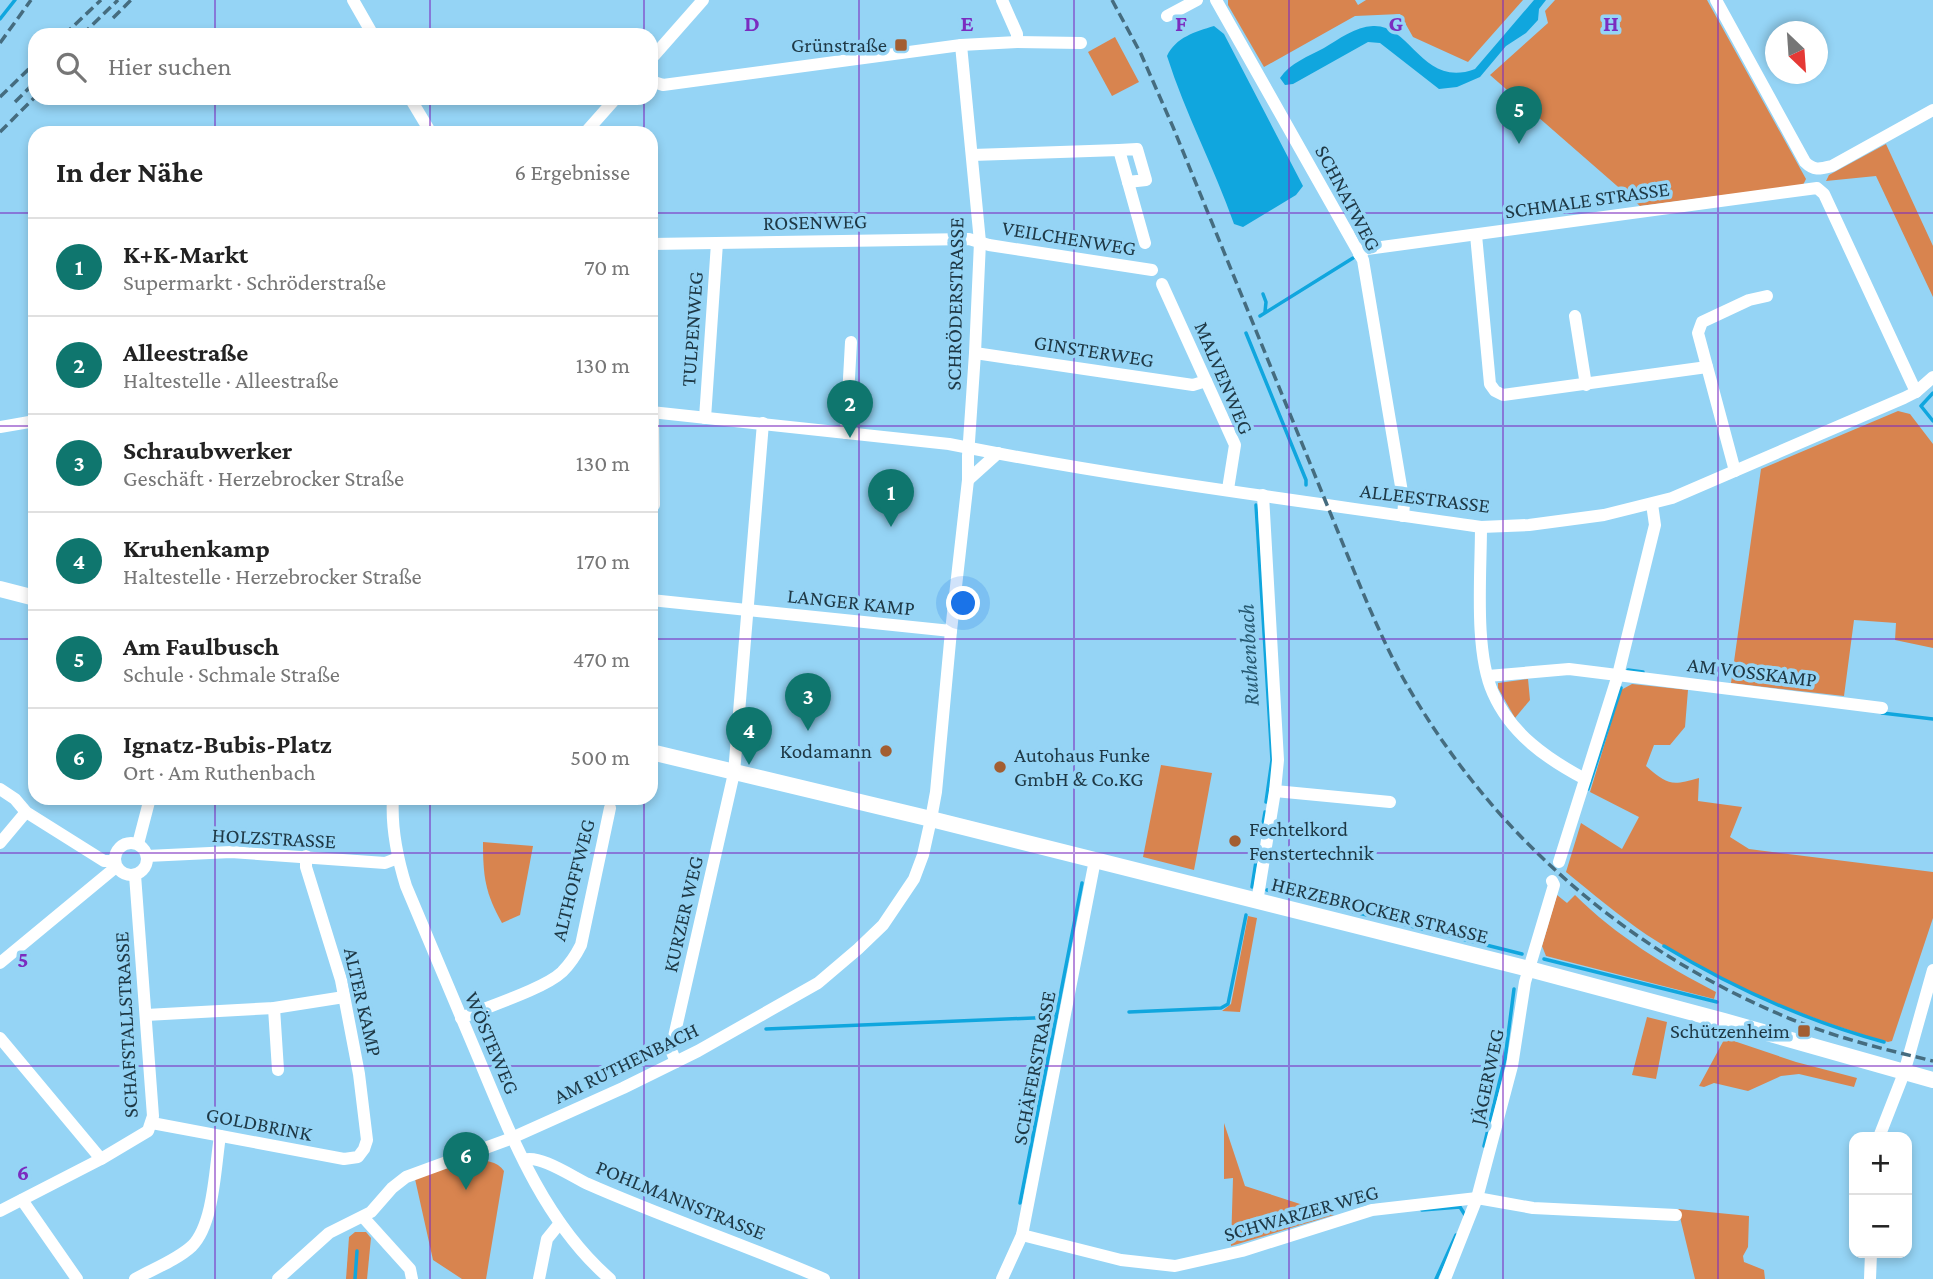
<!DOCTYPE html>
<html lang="de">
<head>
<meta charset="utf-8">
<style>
  :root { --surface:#fff; --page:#f6f6f6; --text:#222; --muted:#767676; --line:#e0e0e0; --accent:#0f766e }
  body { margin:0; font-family:"Crimson Pro",serif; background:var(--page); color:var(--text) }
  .controls { position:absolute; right:21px; bottom:21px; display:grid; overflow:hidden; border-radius:14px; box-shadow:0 4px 10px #0003 }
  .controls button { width:63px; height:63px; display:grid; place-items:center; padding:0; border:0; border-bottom:2px solid var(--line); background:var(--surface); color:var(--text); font:35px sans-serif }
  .compass { position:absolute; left:1765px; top:21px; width:63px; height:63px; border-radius:50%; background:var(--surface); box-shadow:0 4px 10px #0003; rotate:155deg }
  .you { position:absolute; left:964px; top:604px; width:24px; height:24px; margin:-18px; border:5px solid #fff; border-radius:50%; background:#1a73e8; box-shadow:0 0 0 10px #1a73e833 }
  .badge { display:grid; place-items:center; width:46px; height:46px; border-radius:50%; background:var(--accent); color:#fff; font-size:23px; font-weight:700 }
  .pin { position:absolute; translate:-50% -58px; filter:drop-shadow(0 2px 4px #0008) }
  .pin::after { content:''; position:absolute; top:37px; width:24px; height:21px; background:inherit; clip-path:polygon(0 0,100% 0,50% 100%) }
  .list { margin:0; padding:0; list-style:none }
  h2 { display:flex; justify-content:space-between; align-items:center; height:91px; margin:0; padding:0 28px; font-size:30px }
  h2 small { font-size:23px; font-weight:400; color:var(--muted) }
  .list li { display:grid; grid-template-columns:46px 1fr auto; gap:21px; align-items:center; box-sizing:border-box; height:98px; padding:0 28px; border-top:2px solid var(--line) }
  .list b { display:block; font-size:26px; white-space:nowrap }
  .list p { margin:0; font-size:23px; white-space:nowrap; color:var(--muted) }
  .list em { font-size:23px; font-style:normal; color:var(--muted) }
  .icon { flex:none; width:38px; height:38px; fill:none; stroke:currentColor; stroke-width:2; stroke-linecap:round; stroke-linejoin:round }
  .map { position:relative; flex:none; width:1933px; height:1279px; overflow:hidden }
  .search { position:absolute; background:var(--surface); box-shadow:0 4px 10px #0003; left:28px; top:28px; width:630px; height:77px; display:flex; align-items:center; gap:18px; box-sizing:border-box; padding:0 24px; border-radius:21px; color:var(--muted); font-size:26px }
  .panel { position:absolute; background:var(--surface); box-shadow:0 4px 10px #0003; left:28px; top:126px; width:630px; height:679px; border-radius:21px }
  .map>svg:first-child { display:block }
  .green { fill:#d8844f }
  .water { fill:#10a6de }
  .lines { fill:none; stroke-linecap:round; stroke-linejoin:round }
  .stream { stroke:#10a6de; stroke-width:3.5 }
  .minor { stroke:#fff; stroke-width:12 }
  .major { stroke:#fff; stroke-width:16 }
  .rail { stroke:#456c7f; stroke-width:3.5; stroke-dasharray:10 5; stroke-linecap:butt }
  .grid { fill:none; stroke:#7b2cbf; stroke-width:2; stroke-opacity:0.55 }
  .poi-dot { fill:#a35e31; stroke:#95d4f5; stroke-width:2.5 }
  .labels { text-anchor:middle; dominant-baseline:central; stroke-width:7; stroke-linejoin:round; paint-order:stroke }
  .poi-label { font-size:21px; fill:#1e3845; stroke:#95d4f5; text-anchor:end }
  .street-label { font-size:21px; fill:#1e3845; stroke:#95d4f5 }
  .water-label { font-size:23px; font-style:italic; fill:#285a72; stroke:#95d4f5 }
  .grid-label { font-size:23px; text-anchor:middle; font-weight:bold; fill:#7b2cbf; stroke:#95d4f5; stroke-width:7; stroke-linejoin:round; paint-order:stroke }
</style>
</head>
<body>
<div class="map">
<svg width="1933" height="1279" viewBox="0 0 1933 1279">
  <rect width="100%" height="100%" fill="#95d4f5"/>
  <!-- green -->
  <g class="green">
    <path d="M1228 0H1355L1358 5 1366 0H1523L1468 62 1413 37 1400 14 1355 16 1264 67 1228 5Z"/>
    <path d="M1555 0H1707L1806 179 1803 185 1640 206 1490 75 1548 23 1545 11Z"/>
    <path d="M1115 37 1139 82 1112 96 1088 52Z"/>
    <path d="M1886 144 1933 246V297L1876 176 1826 181 1829 175Z"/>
    <path d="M1898 411 1910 414 1933 444V648L1895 640 1896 623 1854 620 1844 696 1731 683 1761 469Z"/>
    <path d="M1528 679 1530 700 1515 718 1498 688V683Z"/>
    <path d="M1632 684 1688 690 1685 727 1670 745H1654L1646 766C1668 785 1671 786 1699 778L1698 801 1742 807 1730 837 1749 849 1933 872V918L1892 1041 1888 1042C1803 1018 1721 983 1647 935 1619 916 1592 893 1566 872L1581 823 1622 849 1639 817 1590 792 1621 690Z"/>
    <path d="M1161 765 1212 773 1194 870 1143 857Z"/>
    <path d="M483 842 533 846 520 915 502 923C485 893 483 876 483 842Z"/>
    <path d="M1557 895 1567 903 1575 895C1616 936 1666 966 1716 992L1714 999 1546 956 1542 946Z"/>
    <path d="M1248 916 1257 918 1240 1012 1222 1011 1231 1004Z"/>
    <path d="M1647 1017 1667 1022 1656 1079 1632 1075Z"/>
    <path d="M1725 1038 1796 1062 1857 1078 1854 1087 1799 1074 1781 1076 1748 1091 1714 1083 1704 1087 1699 1086Z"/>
    <path d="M1224 1123 1245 1186 1334 1215 1231 1246 1233 1178 1224 1179Z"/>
    <path d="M472 1159C483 1160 498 1161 504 1171L486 1279H462L433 1260 415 1179Z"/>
    <path d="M1678 1209 1749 1216 1748 1247 1743 1256 1744 1262 1764 1270 1765 1279H1695Z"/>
    <path d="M355 1232H366L371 1238 367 1279H346L349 1237Z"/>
  </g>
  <!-- water -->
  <g class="water">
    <path d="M1534 0H1546L1539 9 1538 20 1526 33 1506 46 1480 77 1457 87 1439 89 1380 43 1368 42 1293 84 1285 85 1280 78C1290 63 1309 56 1324 48 1339 39 1355 27 1373 26 1411 24 1423 89 1475 69Z"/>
    <path d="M1214 26 1224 34 1303 186 1296 195 1243 227 1234 224C1214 167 1185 113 1167 56 1176 37 1195 32 1214 26Z"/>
  </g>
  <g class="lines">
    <!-- stream -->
    <g class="stream">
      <path d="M0 19 15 0"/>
      <path d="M1263 294 1266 302 1265 312"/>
      <path d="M1260 316 1353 258"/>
      <path d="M1246 333 1306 480V485"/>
      <path d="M1933 393 1921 406 1933 421"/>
      <path d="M1256 505 1272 760 1266 802"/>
      <path d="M1628 670 1643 672"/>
      <path d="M1882 713 1933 719"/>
      <path d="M1588 789 1621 688"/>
      <path d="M1262 829 1265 812"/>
      <path d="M1252 887 1257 855"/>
      <path d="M1267 890 1522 954"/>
      <path d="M1664 946C1733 988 1807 1021 1884 1042"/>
      <path d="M1544 959 1717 1002"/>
      <path d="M1129 1012 1221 1008 1228 1004 1246 915"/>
      <path d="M766 1029 1056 1017"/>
      <path d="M1484 1146 1505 1059 1514 989"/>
      <path d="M1020 1203 1082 883"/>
      <path d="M1422 1210 1460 1207 1465 1215"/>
      <path d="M355 1279 357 1251"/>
      <path d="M1436 1279 1456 1235"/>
    </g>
    <!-- minor -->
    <g class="minor">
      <path d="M353 0 373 35"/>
      <path d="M1002 0 1017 34V42"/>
      <path d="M1216 0 1363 260 1404 504 1403 516"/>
      <path d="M1716 0 1805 162C1814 171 1820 169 1832 166L1933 110"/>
      <path d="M1167 16 1197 0"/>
      <path d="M651 59 703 0"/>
      <path d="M651 81 663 85 961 45 1017 42 1081 43"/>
      <path d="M410 98 431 133"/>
      <path d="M585 133 616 98"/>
      <path d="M1119 150 1137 149 1146 180 1128 182"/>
      <path d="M972 155 1119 150 1145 243"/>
      <path d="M1476 235 1490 384 1495 391 1503 395 1707 367"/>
      <path d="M651 244 969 239 989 245 1152 270"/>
      <path d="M1359 254 1367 249 1817 188 1824 194 1916 392"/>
      <path d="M1162 284 1235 445 1228 489"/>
      <path d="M1575 316 1586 385"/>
      <path d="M975 353 1193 385 1206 381"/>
      <path d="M651 412 949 444C1125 479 1304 501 1481 527L1529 525 1604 515 1672 498 1904 398 1916 392 1933 377"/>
      <path d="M653 412 654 505"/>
      <path d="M705 418 717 243"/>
      <path d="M0 427 35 421"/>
      <path d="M846 433 851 342"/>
      <path d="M1735 471 1698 333 1702 322 1749 300 1767 296"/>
      <path d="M968 480 998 453"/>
      <path d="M1481 527C1481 574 1474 651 1493 693 1511 734 1547 759 1585 779"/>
      <path d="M651 600 951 631"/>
      <path d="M1488 676 1569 669 1882 708"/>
      <path d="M0 789 15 799 26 812 104 861H115"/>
      <path d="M1275 791 1390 802"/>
      <path d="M393 798C391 828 397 857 406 886 430 943 454 1000 478 1057 511 1136 544 1222 610 1279"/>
      <circle cx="131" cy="859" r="16"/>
      <path d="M0 843 26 812"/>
      <path d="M138 844 150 798"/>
      <path d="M147 856 231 852 385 863 398 858"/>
      <path d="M1559 862 1618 675 1655 525 1652 504"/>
      <path d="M1257 902 1275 791 1278 760 1263 495"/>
      <path d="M0 963 116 867"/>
      <path d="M274 1008 278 1070"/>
      <path d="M146 1015 274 1008 344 997"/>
      <path d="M461 1018C486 1007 544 989 562 972 570 964 576 955 581 945L610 808"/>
      <path d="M0 1038 101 1159"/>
      <path d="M676 1062 671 1050 734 773 763 423"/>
      <path d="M152 1123 344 1159 358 1157 364 1149 367 1140 359 1074 341 980 306 867V856"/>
      <path d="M1879 1137 1904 1073 1933 970"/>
      <path d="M524 1160C539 1154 573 1177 588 1184 665 1218 746 1245 824 1279"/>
      <path d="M22 1200 77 1279"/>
      <path d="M0 1211 101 1159 148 1131 153 1116 135 875"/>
      <path d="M363 1217 410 1269 412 1279"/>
      <path d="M1022 1235 1121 1260 1175 1266 1242 1251 1372 1210 1477 1198 1533 1208 1676 1215"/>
      <path d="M135 1279C153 1269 177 1260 192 1246 214 1224 215 1167 220 1136"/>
      <path d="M278 1279 329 1233 371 1212 392 1188 406 1177 507 1140 623 1088 698 1051 818 983 858 949 883 925 914 879 923 855 931 819 936 792 951 631 968 480V456L975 353 980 242 961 45"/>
      <path d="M539 1279 547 1239 560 1223"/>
      <path d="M1002 1279 1022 1235 1095 860"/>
      <path d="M1445 1279 1477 1198 1512 1066 1525 982 1554 885 1552 881"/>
      <path d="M1870 1279 1871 1253"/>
    </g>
    <!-- major -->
    <g class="major">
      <path d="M0 589 35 598"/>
      <path d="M651 752 931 819 1529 969 1724 1021 1933 1080"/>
    </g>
    <!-- rail -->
    <g class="rail">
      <path d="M1112 0 1141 54 1173 127 1356 576C1370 610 1385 645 1403 678 1489 831 1623 949 1786 1017 1833 1037 1883 1049 1933 1061"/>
      <path d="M113 18 131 0"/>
      <path d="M64 35 101 0"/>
      <path d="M82 35 118 0"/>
      <path d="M0 43 31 0"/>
      <path d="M0 97 35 63"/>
      <path d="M15 102 35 82"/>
      <path d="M0 132 35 97"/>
    </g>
  </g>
  <!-- grid -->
  <path class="grid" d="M215 0V35M430 0V35M644 0V35M859 0V1279M1074 0V1279M1289 0V1279M1503 0V1279M1718 0V1279M215 98V133M430 98V133M644 98V133M0 213H35M651 213H1933M0 426H35M651 426H1933M0 639H35M651 639H1933M215 798V1279M430 798V1279M644 798V1279M0 853H1933M0 1066H1933"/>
  <!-- markers -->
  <g class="poi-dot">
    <rect x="894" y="38" width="14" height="14" rx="3.5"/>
    <circle cx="886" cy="751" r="7"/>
    <circle cx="1000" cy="767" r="7"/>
    <circle cx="1235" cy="841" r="7"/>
    <rect x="1797" y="1024" width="14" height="14" rx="3.5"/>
  </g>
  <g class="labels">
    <!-- poi labels -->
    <g class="poi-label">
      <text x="887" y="45">Grünstraße</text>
      <text x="872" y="751">Kodamann</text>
      <text x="1014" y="755" text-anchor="start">Autohaus Funke<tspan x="1014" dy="24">GmbH &amp; Co.KG</tspan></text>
      <text x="1249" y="829" text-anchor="start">Fechtelkord<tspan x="1249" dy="24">Fenstertechnik</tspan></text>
      <text x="1790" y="1031">Schützenheim</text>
    </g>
    <!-- street labels -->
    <g class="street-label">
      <text transform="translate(1348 198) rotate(62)">SCHNATWEG</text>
      <text transform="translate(1587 200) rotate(-8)">SCHMALE STRASSE</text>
      <text transform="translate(815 222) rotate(-1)">ROSENWEG</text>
      <text transform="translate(1069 238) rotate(9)">VEILCHENWEG</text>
      <text transform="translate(955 304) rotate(-89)">SCHRÖDERSTRASSE</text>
      <text transform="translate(692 329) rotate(-86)">TULPENWEG</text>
      <text transform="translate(1094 351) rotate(9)">GINSTERWEG</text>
      <text transform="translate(1224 378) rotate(67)">MALVENWEG</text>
      <text transform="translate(1425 498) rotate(7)">ALLEESTRASSE</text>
      <text transform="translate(851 602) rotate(6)">LANGER KAMP</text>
      <text transform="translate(1752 672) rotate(7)">AM VOSSKAMP</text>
      <text transform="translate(274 838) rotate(3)">HOLZSTRASSE</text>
      <text transform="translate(573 880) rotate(-76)">ALTHOFFWEG</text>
      <text transform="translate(1380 910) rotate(14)">HERZEBROCKER STRASSE</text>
      <text transform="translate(683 914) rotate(-77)">KURZER WEG</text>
      <text transform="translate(363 1002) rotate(77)">ALTER KAMP</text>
      <text transform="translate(126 1025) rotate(-93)">SCHAFSTALLSTRASSE</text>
      <text transform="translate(492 1043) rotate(67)">WÖSTEWEG</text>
      <text transform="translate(626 1063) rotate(-26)">AM RUTHENBACH</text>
      <text transform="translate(1034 1068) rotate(-79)">SCHÄFERSTRASSE</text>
      <text transform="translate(1487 1077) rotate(-78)">JÄGERWEG</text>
      <text transform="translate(259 1124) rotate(11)">GOLDBRINK</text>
      <text transform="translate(681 1200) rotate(22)">POHLMANNSTRASSE</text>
      <text transform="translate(1301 1213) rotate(-16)">SCHWARZER WEG</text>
    </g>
    <!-- water labels -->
    <g class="water-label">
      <text transform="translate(1248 655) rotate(-93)">Ruthenbach</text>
    </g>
  </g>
  <g class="grid-label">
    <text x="752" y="31">D</text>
    <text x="967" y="31">E</text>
    <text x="1181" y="31">F</text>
    <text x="1396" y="31">G</text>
    <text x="1611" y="31">H</text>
    <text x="23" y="967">5</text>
    <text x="23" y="1180">6</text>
  </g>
</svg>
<div class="controls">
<button>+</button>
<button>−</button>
</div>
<svg class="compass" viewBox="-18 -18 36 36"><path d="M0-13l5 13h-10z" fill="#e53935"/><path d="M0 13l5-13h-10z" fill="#767676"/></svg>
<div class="you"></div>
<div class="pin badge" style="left:891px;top:527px">1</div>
<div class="pin badge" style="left:850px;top:438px">2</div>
<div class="pin badge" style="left:808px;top:731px">3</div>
<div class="pin badge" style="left:749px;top:765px">4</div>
<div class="pin badge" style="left:1519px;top:144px">5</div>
<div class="pin badge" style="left:466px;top:1190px">6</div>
<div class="search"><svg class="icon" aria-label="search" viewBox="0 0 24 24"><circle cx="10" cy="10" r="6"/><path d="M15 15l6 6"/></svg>Hier suchen</div>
<section class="panel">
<h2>In der Nähe<small>6 Ergebnisse</small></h2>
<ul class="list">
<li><span class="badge">1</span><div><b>K+K-Markt</b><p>Supermarkt · Schröderstraße</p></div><em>70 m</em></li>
<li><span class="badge">2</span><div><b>Alleestraße</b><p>Haltestelle · Alleestraße</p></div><em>130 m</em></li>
<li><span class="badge">3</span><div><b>Schraubwerker</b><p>Geschäft · Herzebrocker Straße</p></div><em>130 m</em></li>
<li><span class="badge">4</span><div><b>Kruhenkamp</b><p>Haltestelle · Herzebrocker Straße</p></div><em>170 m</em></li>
<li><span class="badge">5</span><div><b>Am Faulbusch</b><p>Schule · Schmale Straße</p></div><em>470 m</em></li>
<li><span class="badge">6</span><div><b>Ignatz-Bubis-Platz</b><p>Ort · Am Ruthenbach</p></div><em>500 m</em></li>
</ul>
</section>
</div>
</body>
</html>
